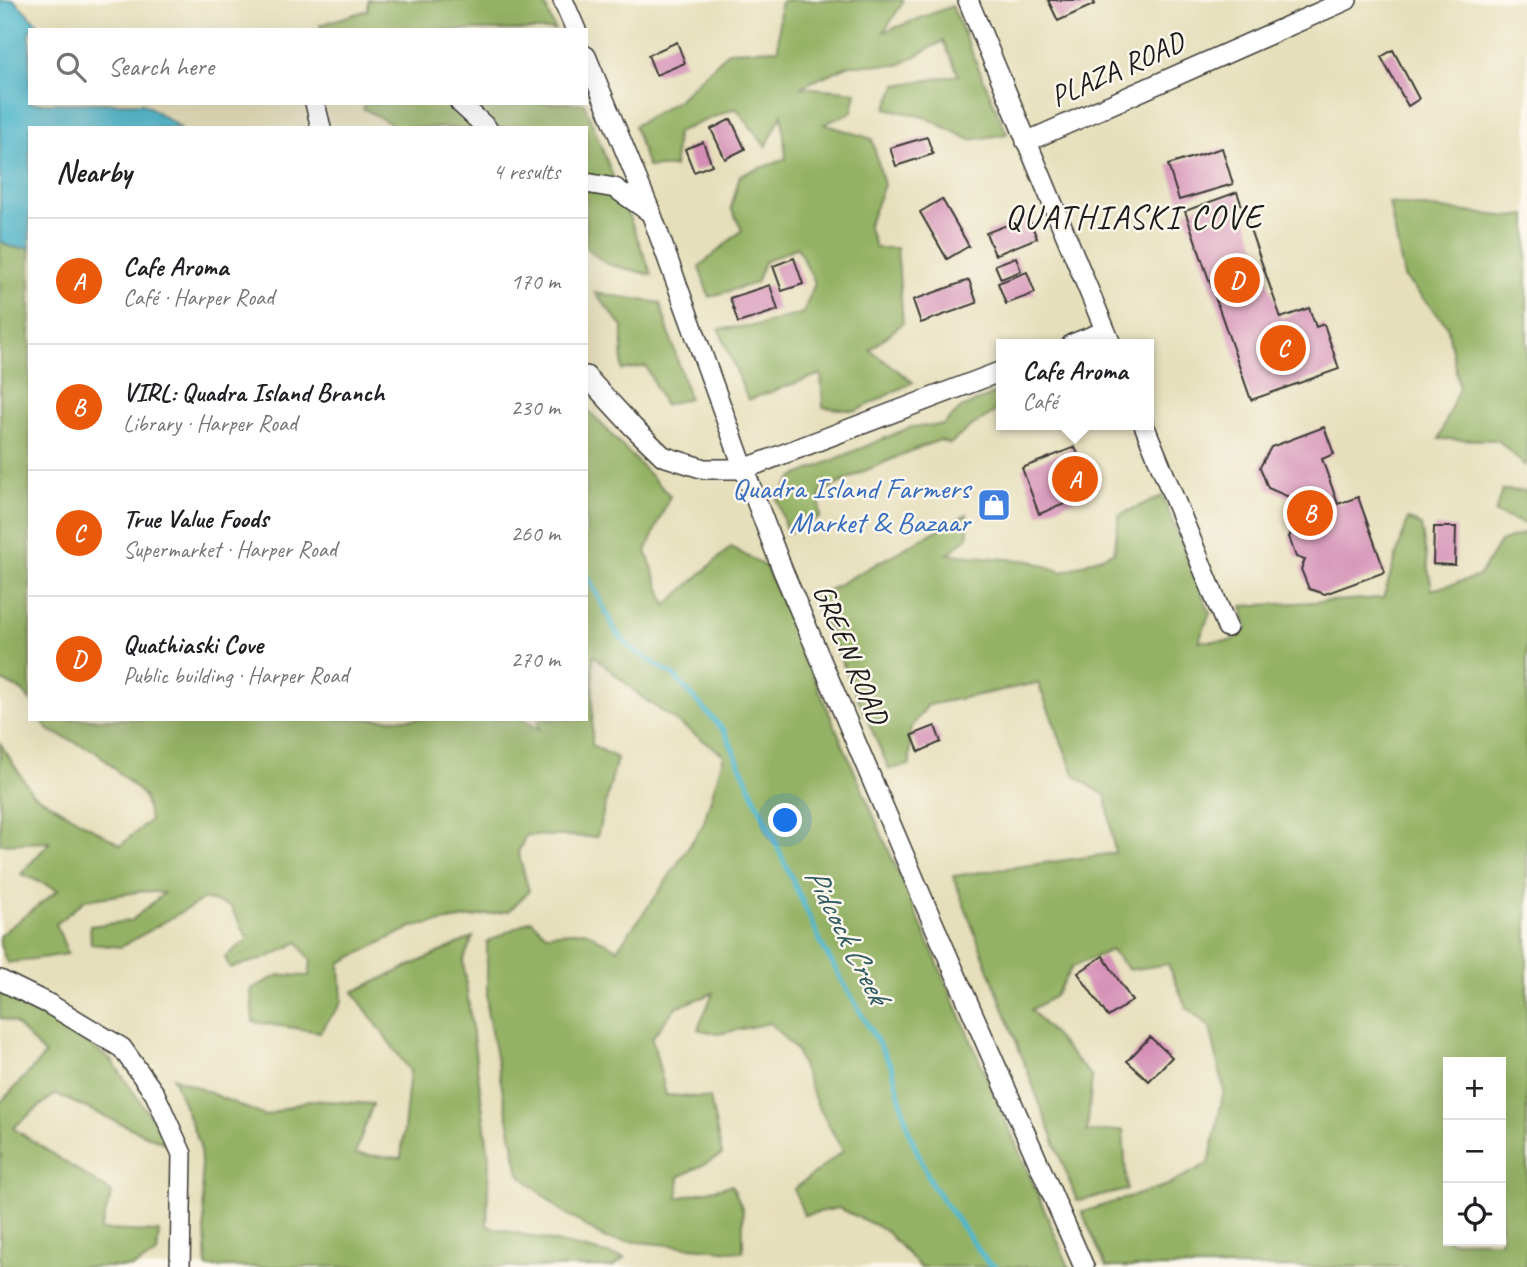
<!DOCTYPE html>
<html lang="en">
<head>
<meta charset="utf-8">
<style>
  :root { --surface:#fff; --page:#f6f6f6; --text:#202124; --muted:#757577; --line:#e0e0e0; --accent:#ea580c }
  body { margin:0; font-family:Caveat,sans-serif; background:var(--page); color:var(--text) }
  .controls { position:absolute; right:21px; bottom:21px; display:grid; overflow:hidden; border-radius:0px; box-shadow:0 7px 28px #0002 }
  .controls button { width:63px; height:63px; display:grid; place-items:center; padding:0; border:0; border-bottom:2px solid var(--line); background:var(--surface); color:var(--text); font:35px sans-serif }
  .you { position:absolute; left:786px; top:821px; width:24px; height:24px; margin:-18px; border:5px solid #fff; border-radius:50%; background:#1a73e8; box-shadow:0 0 0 10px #1a73e833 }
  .badge { display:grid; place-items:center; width:46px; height:46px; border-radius:50%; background:var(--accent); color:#fff; font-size:23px; font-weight:700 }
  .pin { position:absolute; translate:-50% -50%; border:4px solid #fff; box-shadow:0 2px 7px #0006 }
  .popup { position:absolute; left:996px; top:339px; width:158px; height:91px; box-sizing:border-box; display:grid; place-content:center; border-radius:0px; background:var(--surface); filter:drop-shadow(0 2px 5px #0005); font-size:23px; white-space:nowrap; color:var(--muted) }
  .popup b { font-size:26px; color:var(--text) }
  .popup::after { content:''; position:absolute; left:50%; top:100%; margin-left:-14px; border:14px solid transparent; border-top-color:var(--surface) }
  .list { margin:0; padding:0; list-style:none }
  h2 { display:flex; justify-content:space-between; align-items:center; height:91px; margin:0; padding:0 28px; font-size:30px }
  h2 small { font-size:23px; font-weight:400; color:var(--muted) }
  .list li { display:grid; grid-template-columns:46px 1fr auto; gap:21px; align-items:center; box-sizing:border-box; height:126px; padding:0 28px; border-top:2px solid var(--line) }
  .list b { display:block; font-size:26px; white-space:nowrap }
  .list p { margin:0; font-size:23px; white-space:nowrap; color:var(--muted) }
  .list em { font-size:23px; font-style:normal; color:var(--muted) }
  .icon { flex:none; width:38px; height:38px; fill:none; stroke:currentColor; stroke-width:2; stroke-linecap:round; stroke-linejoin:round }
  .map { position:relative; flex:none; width:1527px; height:1267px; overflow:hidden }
  .search { position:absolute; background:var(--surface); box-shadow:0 7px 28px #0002; left:28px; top:28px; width:560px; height:77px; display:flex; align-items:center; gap:18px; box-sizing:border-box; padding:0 24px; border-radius:0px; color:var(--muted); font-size:26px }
  .panel { position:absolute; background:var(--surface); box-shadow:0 7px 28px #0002; left:28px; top:126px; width:560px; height:595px; border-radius:0px }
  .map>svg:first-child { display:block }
  .forest { fill:#94b265; stroke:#586740; stroke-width:2; fill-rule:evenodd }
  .water { fill:#4eb7cc; stroke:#356a74; stroke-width:2 }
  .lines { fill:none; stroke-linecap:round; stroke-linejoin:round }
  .stream { stroke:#4eb7cc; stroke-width:5 }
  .building { fill:#d48eb5 }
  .minor-casing { stroke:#3a3934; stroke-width:22 }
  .minor { stroke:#fff; stroke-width:19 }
  .labels { text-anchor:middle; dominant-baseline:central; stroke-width:5; stroke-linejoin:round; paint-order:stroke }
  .street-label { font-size:30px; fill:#1c1c1c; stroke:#fbf7ec }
  .shop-label { font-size:30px; fill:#366cbe; stroke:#fbf7ec; text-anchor:end }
  .water-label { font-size:32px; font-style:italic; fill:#305a62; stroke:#fbf7ec }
  .quarter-label { font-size:33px; letter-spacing:2px; fill:#1c1c1c; stroke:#fbf7ec }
</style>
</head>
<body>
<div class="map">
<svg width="1527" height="1267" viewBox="0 0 1527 1267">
  <rect width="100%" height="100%" fill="#fbf7ec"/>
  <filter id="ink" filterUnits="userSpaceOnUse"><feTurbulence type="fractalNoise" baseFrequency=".0143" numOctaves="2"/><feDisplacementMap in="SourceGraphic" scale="14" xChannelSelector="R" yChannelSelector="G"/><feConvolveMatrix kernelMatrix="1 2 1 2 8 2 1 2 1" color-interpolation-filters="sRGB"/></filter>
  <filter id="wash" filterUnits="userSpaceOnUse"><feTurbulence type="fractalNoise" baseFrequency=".00686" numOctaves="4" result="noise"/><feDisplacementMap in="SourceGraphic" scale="28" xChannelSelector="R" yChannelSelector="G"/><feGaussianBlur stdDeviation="1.57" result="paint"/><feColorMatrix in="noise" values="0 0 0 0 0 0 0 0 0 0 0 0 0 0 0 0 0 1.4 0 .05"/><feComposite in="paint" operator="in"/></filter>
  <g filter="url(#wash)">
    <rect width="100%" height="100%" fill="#e6dfbb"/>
    <!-- forest -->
    <g class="forest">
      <path d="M368 0H543L555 30H322L320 25 368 10Z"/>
      <path d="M784 0H902L903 2 884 32 952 6 1007 134 970 140 927 118 886 108 897 85 959 75 943 41 899 65H850L800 87 856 92 852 112 824 124 872 139 884 185 868 226 876 248H897L903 323 870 350 913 382 856 411 823 407 821 374 748 400 719 329 760 325 803 313 815 283 797 247 764 262 756 283 709 297 699 267 742 230 731 208 740 175 786 159 782 114 766 147 736 108 677 132 674 167H648L634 126 678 100 729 51 778 49 780 4Z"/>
      <path d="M365 103H584L652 275 607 264 586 248V128H395V126L363 108Z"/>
      <path d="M1389 203 1510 217 1527 215V462L1525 466 1498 440 1439 439 1459 387 1447 325 1404 277Z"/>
      <path d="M0 241 11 247 30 248V701L23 691 0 680Z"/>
      <path d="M595 293 660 303 689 398 664 405 646 366 622 370 623 327Z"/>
      <path d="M1001 391V408L970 427 950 444 940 440 918 448 862 472 820 493V517L787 533 777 498 793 477 911 427 943 425 961 408Z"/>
      <path d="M586 408 670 496 646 551 666 605 731 547 766 567 1069 1267H920L885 1230 839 1208 804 1215 794 1189 843 1151 816 1102 796 1050 770 1023 718 1034 698 1029 713 993 675 1008 652 1038 666 1095 710 1098 722 1155 679 1177 678 1198 732 1185 743 1210V1252L606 1239 559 1209 519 1174 487 1011V942L531 920 546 934 585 931 617 949 656 896 703 825 724 755 643 698 593 655 592 745 617 758 597 837 526 835 518 852 529 891 509 911 412 927 340 963 342 1002 320 1032 253 1022 251 989 279 975 309 976 311 961 298 942 269 957 230 968 225 957 248 939 230 906 204 899 121 947 91 944 90 926 131 921 164 893 145 891 85 900 56 924 68 954 7 963 0 945V935L58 890 21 874 50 842 0 844V743L32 793 121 845 150 820 144 796 97 752 48 730 41 719H522L539 729 538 719H586Z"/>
      <path d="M1502 490 1527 491V525L1495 513Z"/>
      <path d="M1162 496 1210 613 1199 641H1231L1247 628 1242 606 1383 598 1408 519 1421 525 1432 590 1479 576 1500 542 1527 532V1267H1106L1082 1212 1168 1185 1209 1163 1224 1090 1210 1027 1186 1007 1168 964 1129 970 1111 950 1072 967 1055 996 1031 1010 1092 1077 1087 1132 1123 1130 1127 1190 1077 1201 953 876 1115 853 1106 796 1075 776 1038 683 928 705 910 729V765L889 769 814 598 967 514 968 537 948 554 1031 561 1063 572 1114 552 1119 515ZM1448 1062H1501V1241H1448Z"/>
      <path d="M473 937 463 961 489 1157 487 1226 625 1258 613 1267H207L200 1146 173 1077 265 1116 308 1100 373 1104 355 1154 401 1158 410 1071 353 992Z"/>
      <path d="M0 991 47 1014 112 1061 171 1146 55 1094 13 1128 112 1193 100 1230 159 1232 157 1254 133 1267H0V1156H2L0 1155V1101H2L45 1055 14 1022 0 1018Z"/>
    </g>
    <!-- water -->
    <path class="water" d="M0 0H14L44 30H30V103H143L181 128H30V248L11 247 0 241Z"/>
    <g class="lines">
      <!-- stream -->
      <path class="stream" d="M586 573 616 632 633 650 673 675 725 732 824 949 892 1067 910 1135 932 1185 988 1263 997 1267"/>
    </g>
    <g id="blocks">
      <!-- building -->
      <g class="building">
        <path d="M1048 0H1093L1095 4 1058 21Z"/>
        <path d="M677 42 685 63 656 75 648 55Z"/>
        <path d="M1393 50 1419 99 1408 106 1381 57Z"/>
        <path d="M731 119 745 149 725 159 711 129Z"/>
        <path d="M927 137 933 154 896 166 890 148Z"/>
        <path d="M703 142 712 165 694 172 685 149Z"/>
        <path d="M1222 148 1233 184 1179 200 1168 165Z"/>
        <path d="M1237 192 1281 318 1309 308 1316 327 1324 324 1339 369 1251 400 1185 211Z"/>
        <path d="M942 199 969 246 947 259 920 212Z"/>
        <path d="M1028 217 1037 238 995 255 986 233Z"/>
        <path d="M1016 257 1021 271 1001 279 995 265Z"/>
        <path d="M794 258 803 284 782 291 773 266Z"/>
        <path d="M1027 272 1035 293 1006 304 998 283Z"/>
        <path d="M969 280 977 303 921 323 913 300Z"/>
        <path d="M770 285 778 310 738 323 730 298Z"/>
        <path d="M1324 427 1334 454 1322 459 1338 504 1358 497 1385 572 1325 594 1309 589 1301 569 1305 560 1296 557 1289 537 1294 527 1290 517 1294 508 1289 497 1268 488 1260 467 1271 447Z"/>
        <path d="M1075 447 1093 493 1039 514 1022 468Z"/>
        <path d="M1434 527H1456L1455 565 1433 564Z"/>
        <path d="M935 726 941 742 919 752 912 735Z"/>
        <path d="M1103 956 1132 1001 1108 1017 1078 973Z"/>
        <path d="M1150 1037 1172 1057 1149 1081 1127 1061Z"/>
      </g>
    </g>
  </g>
  <g filter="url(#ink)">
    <use href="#blocks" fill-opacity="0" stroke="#3a3934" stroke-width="2"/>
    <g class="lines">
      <defs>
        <g id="minor">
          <path d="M563 0 576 30"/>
          <path d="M968 0 1111 344"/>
          <path d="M586 56 651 213 744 469 783 571 927 909 1084 1267"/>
          <path d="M315 103 321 128"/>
          <path d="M460 103 487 128"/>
          <path d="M1026 142 1347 0"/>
          <path d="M586 183 615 188 651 213"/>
          <path d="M1072 344 1105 331"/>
          <path d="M586 376 633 427 663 456 704 469H744L1002 371"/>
          <path d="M1144 425 1227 627"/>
          <path d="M0 980 49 1004 122 1048 155 1094 182 1154 180 1267"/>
        </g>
      </defs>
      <!-- minor casing -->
      <use href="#minor" class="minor-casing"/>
      <!-- minor -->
      <use href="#minor" class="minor"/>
    </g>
  </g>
  <!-- icons -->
  <defs>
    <symbol id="shop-square" viewBox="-11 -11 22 22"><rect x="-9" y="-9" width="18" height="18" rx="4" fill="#3f7fe0" stroke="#fbf7ec"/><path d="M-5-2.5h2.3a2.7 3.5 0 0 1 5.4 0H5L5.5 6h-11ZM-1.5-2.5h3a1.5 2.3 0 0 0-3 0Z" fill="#fff"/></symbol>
  </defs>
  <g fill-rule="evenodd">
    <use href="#shop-square" x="975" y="486" width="38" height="38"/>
  </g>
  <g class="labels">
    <!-- street labels -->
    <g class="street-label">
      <text transform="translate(1117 69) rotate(-24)">PLAZA ROAD</text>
      <text transform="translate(851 654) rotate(67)">GREEN ROAD</text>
    </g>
    <!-- shop labels -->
    <g class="shop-label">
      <text x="970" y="488">Quadra Island Farmers<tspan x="970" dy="34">Market &amp; Bazaar</tspan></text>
    </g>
    <!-- water labels -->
    <g class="water-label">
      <text transform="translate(847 935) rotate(63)">Pidcock Creek</text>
    </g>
    <!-- quarter labels -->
    <g class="quarter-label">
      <text x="1134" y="217">QUATHIASKI COVE</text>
    </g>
  </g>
</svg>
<div class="controls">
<button>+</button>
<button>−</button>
<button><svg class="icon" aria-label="locate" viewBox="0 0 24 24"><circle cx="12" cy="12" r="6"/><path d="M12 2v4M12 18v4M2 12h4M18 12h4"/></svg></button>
</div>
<div class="you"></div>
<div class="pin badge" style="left:1075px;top:479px">A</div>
<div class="popup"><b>Cafe Aroma</b>Café</div>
<div class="pin badge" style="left:1310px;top:513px">B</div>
<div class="pin badge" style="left:1283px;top:348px">C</div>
<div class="pin badge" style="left:1237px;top:280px">D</div>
<div class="search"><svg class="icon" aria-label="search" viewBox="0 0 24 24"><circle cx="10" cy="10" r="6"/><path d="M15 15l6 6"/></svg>Search here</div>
<section class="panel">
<h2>Nearby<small>4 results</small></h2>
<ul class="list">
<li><span class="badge">A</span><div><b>Cafe Aroma</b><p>Café · Harper Road</p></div><em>170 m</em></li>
<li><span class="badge">B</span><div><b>VIRL: Quadra Island Branch</b><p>Library · Harper Road</p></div><em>230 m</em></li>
<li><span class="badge">C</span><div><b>True Value Foods</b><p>Supermarket · Harper Road</p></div><em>260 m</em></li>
<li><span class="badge">D</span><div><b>Quathiaski Cove</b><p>Public building · Harper Road</p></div><em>270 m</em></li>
</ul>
</section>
</div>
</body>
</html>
